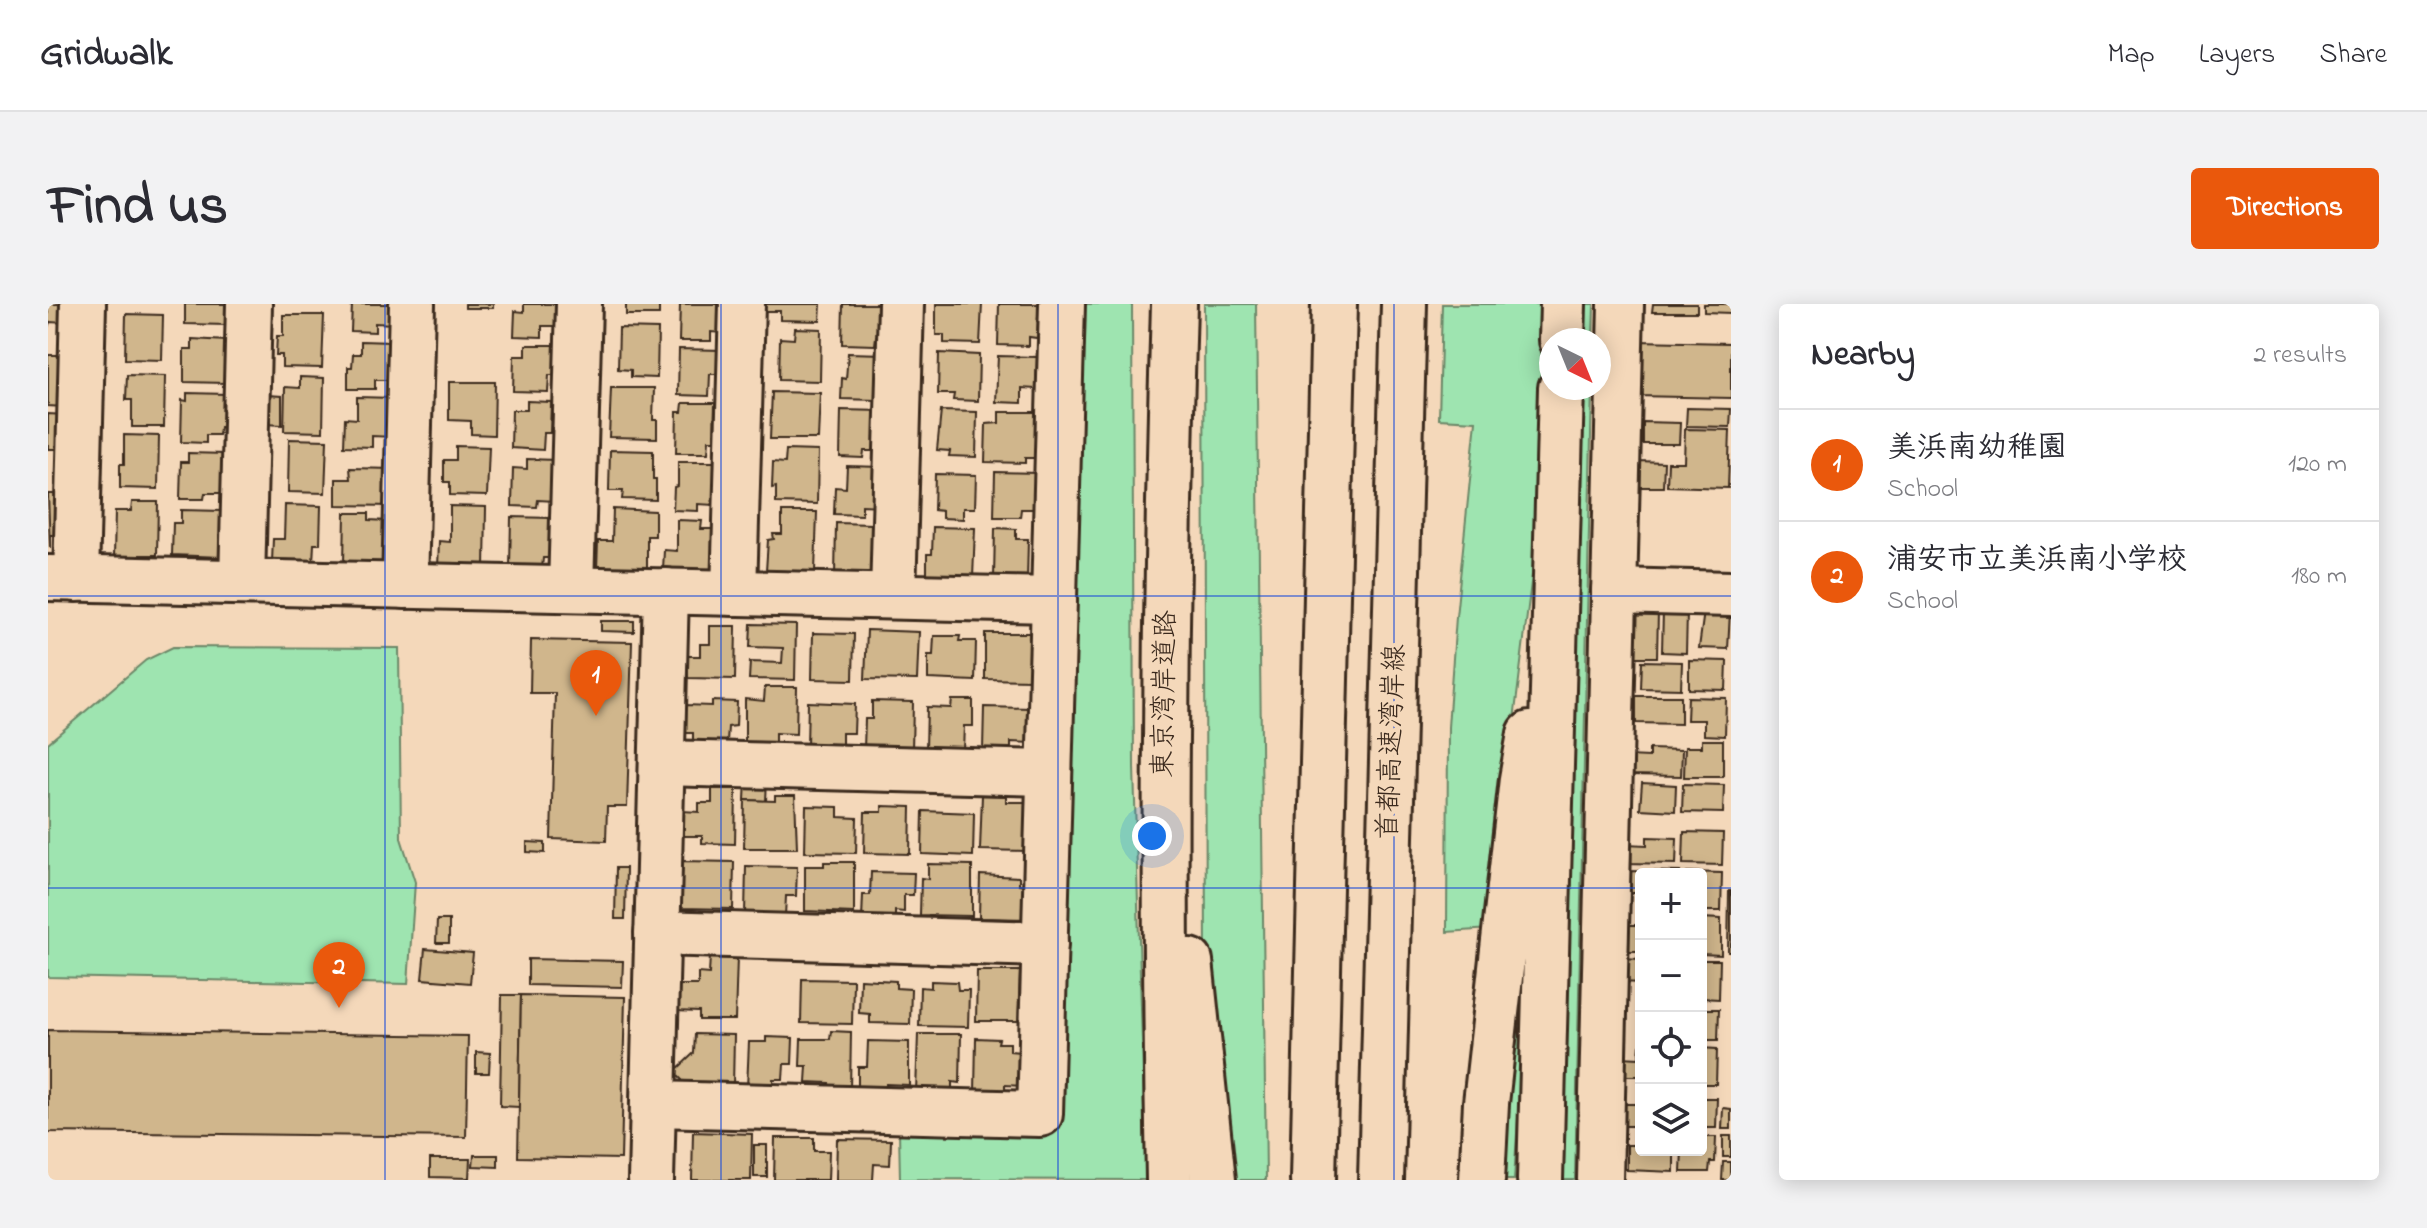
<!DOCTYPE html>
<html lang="en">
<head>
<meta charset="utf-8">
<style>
  :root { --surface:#fff; --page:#f2f2f3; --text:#2b2b33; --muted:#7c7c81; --line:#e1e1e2; --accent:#ea580c }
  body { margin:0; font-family:"Indie Flower","Klee One",sans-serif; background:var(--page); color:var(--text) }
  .controls { position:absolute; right:24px; bottom:24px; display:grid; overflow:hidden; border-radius:8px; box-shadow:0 4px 20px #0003 }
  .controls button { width:72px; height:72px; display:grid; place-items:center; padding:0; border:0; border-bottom:2px solid var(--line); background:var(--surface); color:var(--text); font:40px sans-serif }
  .compass { position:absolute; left:1491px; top:24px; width:72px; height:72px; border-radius:50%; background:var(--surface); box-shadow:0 4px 20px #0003; rotate:137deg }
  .you { position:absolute; left:1104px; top:532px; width:28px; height:28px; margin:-20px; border:6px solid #fff; border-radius:50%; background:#1a73e8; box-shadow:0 0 0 12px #1a73e833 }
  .badge { display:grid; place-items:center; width:52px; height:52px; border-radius:50%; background:var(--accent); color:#fff; font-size:26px; font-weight:700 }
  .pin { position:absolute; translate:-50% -66px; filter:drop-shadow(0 2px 4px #0008) }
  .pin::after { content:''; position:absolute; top:42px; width:28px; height:24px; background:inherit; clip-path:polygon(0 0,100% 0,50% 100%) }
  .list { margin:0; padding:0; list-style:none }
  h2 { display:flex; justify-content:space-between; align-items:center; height:104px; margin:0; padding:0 32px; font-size:34px }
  h2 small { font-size:26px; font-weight:400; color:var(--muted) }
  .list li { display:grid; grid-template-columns:52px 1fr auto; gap:24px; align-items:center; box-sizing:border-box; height:112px; padding:0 32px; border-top:2px solid var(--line) }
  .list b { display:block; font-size:30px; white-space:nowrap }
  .list p { margin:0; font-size:26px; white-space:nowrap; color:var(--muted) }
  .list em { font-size:26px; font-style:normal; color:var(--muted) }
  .icon { flex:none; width:44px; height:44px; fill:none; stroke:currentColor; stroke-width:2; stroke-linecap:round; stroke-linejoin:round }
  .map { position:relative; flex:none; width:1683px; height:876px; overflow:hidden; border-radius:8px }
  header { display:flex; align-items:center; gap:48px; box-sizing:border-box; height:112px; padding:0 40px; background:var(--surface); border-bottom:2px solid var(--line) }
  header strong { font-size:38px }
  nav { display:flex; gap:44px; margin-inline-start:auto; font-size:28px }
  .intro { display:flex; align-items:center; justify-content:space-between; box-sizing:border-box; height:192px; padding:0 48px }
  h1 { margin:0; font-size:56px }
  .button { padding:20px 36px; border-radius:8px; background:var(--accent); color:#fff; font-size:28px; font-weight:700 }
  main { display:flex; gap:48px; padding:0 48px }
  aside { flex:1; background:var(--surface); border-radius:8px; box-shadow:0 4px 20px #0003 }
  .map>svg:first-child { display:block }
  .green { fill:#9ee4b0; stroke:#6c8767; stroke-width:2 }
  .building { fill:#d0b68c; stroke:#3b2a1e; stroke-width:2 }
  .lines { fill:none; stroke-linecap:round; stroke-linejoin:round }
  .minor-casing { stroke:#3b2a1e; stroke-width:50 }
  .highway-casing { stroke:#3b2a1e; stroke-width:50 }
  .minor { stroke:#f4d8ba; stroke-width:44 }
  .highway { stroke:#f4d8ba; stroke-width:44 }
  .grid { fill:none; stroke:#1d4ed8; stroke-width:2; stroke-opacity:0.55 }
  .labels { text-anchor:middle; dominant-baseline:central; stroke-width:8; stroke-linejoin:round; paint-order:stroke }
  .street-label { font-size:28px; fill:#3b2a1e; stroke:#f4d8ba }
</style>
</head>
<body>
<header>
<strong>Gridwalk</strong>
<nav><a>Map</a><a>Layers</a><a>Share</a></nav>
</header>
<div class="intro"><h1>Find us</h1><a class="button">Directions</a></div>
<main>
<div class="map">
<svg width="1683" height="876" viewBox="0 0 1683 876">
  <rect width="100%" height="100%" fill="#f4d8ba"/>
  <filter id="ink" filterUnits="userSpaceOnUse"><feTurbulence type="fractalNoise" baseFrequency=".0125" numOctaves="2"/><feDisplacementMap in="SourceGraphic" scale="16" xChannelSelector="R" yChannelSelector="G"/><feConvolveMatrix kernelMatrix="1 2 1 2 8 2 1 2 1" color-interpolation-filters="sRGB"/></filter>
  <g filter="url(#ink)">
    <!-- green -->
    <g class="green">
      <path d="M1009 0H1084L1086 463 1098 876 852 875 851 825 992 829Z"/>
      <path d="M1156 0H1208L1218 876H1178L1158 668Z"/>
      <path d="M1394 0H1494L1491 214 1453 521 1443 625 1399 628 1400 423 1408 313 1428 117 1391 115Z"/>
      <path d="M1537 0H1546L1545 36H1536Z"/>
      <path d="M1535 84H1544L1527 876H1513L1517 799Z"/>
      <path d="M125 343 351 344 353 534 367 578 360 680 0 673V439L98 356Z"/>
      <path d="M1472 673 1479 675 1466 876H1455L1454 861Z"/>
    </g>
    <!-- building -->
    <g class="building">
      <path d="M0 0H16V19L2 18 0 23Z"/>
      <path d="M137 0H179V21L137 20Z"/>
      <path d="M304 0H346L345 20 327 19V28L303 27Z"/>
      <rect x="417" y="0" width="28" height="4"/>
      <path d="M476 0H513V22H494V33L466 32 467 7 476 8Z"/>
      <rect x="578" y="0" width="33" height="11"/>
      <path d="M632 0H675L674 29 663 28V37H631Z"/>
      <path d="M715 0H773L772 17 732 16V7H715Z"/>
      <path d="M795 0H838V32H828L827 41 794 40Z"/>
      <path d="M888 0H934L932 40 896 39V31H888Z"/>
      <path d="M951 0H994V11L990 12 989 34 981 33V42L950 41Z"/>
      <path d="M1605 0H1649V8H1604Z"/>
      <path d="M1656 0H1683V9L1656 8Z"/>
      <path d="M78 10 115 11 114 56 77 55Z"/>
      <path d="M235 11H276L274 64 234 63V51H228L229 32H235Z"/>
      <path d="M571 24 610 25 609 74 583 73V66L570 65Z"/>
      <path d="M747 24 773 25 772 77 731 76 732 34 746 35Z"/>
      <path d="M144 35 179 37 178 79 136 78V45H144Z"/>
      <path d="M313 37 343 38 342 76H327V85H300V63H304L305 50H313Z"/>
      <path d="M1589 37 1683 39V94L1588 92Z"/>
      <path d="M478 41H509L508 71H501L500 88 465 87 466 52H478Z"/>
      <path d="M631 45 674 46V70H662L661 92 630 91Z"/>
      <path d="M800 49 836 50 829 96 793 95 794 74 798 75Z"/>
      <path d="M891 49 931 51 930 97 905 96 906 90H890Z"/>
      <path d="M0 51H17L16 103 0 102Z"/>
      <path d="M950 52 989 53 988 85 974 84V99L948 98Z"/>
      <path d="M79 71 117 72 116 123H84V96H78Z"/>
      <path d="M252 73 276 74 275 128 236 127 237 83 252 84Z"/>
      <path d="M401 78H447L446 131 423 130V117L401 116Z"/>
      <path d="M563 84H606L605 116H609V134L561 133Z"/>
      <path d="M724 88 772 89 770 135H722Z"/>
      <path d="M139 89 179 90V123H172L171 131H158V139L133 138 134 96 139 97Z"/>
      <path d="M219 91 234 92V121L218 120Z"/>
      <path d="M309 93 346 94 345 133 324 132V143L296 142 297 114 309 115Z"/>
      <path d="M479 97 503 98 502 129H496L495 146 463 144 464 106H479Z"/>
      <path d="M635 99H667L666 136H661L660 149H628L629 108H634Z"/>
      <path d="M1639 104 1683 105 1682 123 1638 122Z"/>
      <path d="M793 106 834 107 833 147H816L815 154 792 153Z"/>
      <path d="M893 107 929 108 928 153 901 152 902 147 889 146Z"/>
      <path d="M951 108H992L991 154H977V159L937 158 938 120 951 119Z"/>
      <path d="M0 110 17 111 16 137H8V145H0Z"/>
      <path d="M1595 118 1632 119 1631 140H1595Z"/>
      <path d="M1637 125 1682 126 1680 184 1619 182 1620 158H1636Z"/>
      <path d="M76 131 111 132 110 185 72 184V160H76Z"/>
      <path d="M241 135 279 136 277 189 240 188Z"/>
      <path d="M408 142 441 143 439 192 402 191V178H396V156H408Z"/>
      <path d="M562 146 605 147V175H608V196L574 195 575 187H561Z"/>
      <path d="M738 146 770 147 769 200 728 199V183L724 184 725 158 737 159Z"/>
      <path d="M140 149 178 150 177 189H157L156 195H132L133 158H140Z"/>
      <path d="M479 155 508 156 507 197 490 196 489 203 464 202 465 164 479 165Z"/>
      <path d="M1590 157 1616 158 1615 183H1589Z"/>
      <path d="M630 158H667L666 201 650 200V207L625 206 626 183 630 182Z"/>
      <path d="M799 162 834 163 833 202 814 201V211L786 210 787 183 798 184Z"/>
      <path d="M302 164 346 165 345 202 288 201V175H303Z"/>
      <path d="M947 168 990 169 989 205H973L972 213H946Z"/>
      <path d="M887 170 928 171 927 204H915V215L894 214V207L886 206Z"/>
      <path d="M0 190H14L13 231H2V244Z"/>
      <path d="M84 198H110L109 251H92V255L66 254 67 207H83Z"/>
      <path d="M237 201 273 202 272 240H266L265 259 224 258 225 235H236Z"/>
      <path d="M402 202 438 203 437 265 390 264 391 237 402 238Z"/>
      <path d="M565 205 607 207V232H599V267L549 265 550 237H564Z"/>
      <path d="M133 206 175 207 174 253 124 251 125 219H133Z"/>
      <path d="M734 208H769L767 268 718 267 720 236 726 235 725 230H734Z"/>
      <path d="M297 209H321V216L340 217 339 261 296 260Z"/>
      <path d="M463 213 504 214 503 254H495L494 264H462Z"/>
      <path d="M629 216 654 217 653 225H664V237H673V252H665L664 267 615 266 616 246 629 247Z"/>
      <path d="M788 219 824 220V232L832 233 831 258H823V274L787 273Z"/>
      <path d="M885 223 927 224 925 274 879 273V250H884Z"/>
      <path d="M947 224 968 225V235H980L979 276 946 275Z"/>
      <path d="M1588 307H1610L1609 353H1587Z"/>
      <path d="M1615 307 1639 308 1638 349 1614 348Z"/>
      <path d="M1656 307 1682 308 1680 345 1651 344Z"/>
      <path d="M553 317H586V328L553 327Z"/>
      <path d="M703 320 748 321 747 376 701 375 702 358 734 359 735 344 702 343Z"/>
      <path d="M662 322H688L687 375 640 374V352H652V340H662Z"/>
      <path d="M819 326 871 328 869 376 817 375Z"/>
      <path d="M765 329 806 330 805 376 764 375Z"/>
      <path d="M937 329H985L983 376 937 375Z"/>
      <path d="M886 332H912L911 337H928L927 377 880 375V351H885Z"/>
      <path d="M483 336 584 338 579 503H559L558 537 503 535 507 389H482Z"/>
      <path d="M1641 356 1679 357 1678 386 1641 385Z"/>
      <path d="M1594 357 1634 358 1633 385 1593 384Z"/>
      <path d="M717 383H749L748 430 727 429V441L697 440V395L716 397Z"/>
      <path d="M1588 392H1633V420L1588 419Z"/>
      <path d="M1640 393 1678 394 1677 432 1656 431V416H1639Z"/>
      <path d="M904 396H925V422H916L915 446 878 445 879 403 903 404Z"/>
      <path d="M664 397 689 398 688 422 680 423 679 438 645 437V429H636L637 401 664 402Z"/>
      <path d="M824 397 865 398 864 447 816 445 817 415H824Z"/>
      <path d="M760 398 807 400 806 429H794V443L759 442Z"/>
      <path d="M936 403 985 404 984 439 963 438V447L935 446Z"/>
      <path d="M1654 436H1675V473H1636L1637 443H1654Z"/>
      <path d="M1601 445 1634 446 1633 472 1580 471V452L1601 453Z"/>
      <path d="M698 476H719L718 497 697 496Z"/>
      <path d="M1594 479 1628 481 1627 507 1592 505Z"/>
      <path d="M1635 480 1676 481 1675 509 1634 508Z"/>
      <path d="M664 485H688L687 540 654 539V532H633L634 507 651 508V499H664Z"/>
      <path d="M934 491 958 492V498H980L979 547 932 546Z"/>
      <path d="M727 492H747L749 544H696L697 496 727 497Z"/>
      <path d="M758 502 790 503V513L809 514 808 549 757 548Z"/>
      <path d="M834 502 863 503 862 550 816 549 817 508H834Z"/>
      <path d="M875 507 926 509 925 552 874 550Z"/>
      <path d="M1636 528 1675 529 1674 561 1635 560Z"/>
      <path d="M1599 533 1629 534 1628 560 1577 559 1578 540 1599 541Z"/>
      <path d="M479 538 497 539V549L479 548Z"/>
      <path d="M634 557 686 558 685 605 632 604Z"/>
      <path d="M776 558H806V609L757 607V562H776Z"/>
      <path d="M880 560 924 561V612L872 611 873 574 880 575Z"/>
      <path d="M698 562 749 563 748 592H738L737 612 697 611Z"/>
      <path d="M568 564H578L577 615H567Z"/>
      <path d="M1577 567 1632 568V570H1593V589H1576Z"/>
      <path d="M823 568 866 569 865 591H856V608L847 607V616L814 615 815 591H822Z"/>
      <path d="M1638 568 1674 569 1673 607H1653V570Z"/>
      <path d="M932 571 971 573V580L979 581V615L931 614Z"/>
      <path d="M1681 587H1683V648H1680Z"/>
      <path d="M1653 614 1673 615V651L1653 650Z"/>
      <path d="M389 616H401V639H388Z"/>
      <path d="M1577 621H1593V647H1576Z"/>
      <path d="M377 645 425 649 422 679 374 675Z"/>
      <path d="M662 652 689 653 687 716H651V708L628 707V681H650V669L661 670Z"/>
      <path d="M1574 654 1593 655V679L1574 678Z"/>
      <path d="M480 655 575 657 574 683 480 681Z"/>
      <path d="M1653 656H1672L1671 695 1653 694Z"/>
      <path d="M929 667H972L970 717H928Z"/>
      <path d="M754 675 805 676 804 720 753 719Z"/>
      <path d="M812 675 848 677V684L863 685 862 720 822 719V710L811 709Z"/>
      <path d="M883 677 909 678 910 686H921L920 723 871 722 872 683 883 684Z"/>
      <path d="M454 691H473L471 803 452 802Z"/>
      <path d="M473 691 577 693 573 855 470 853Z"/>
      <path d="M1653 705H1671L1670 736H1653Z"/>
      <path d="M0 726 420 732 418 833 0 828Z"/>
      <path d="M783 727 803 728 802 787 781 786V779L758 778 759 762H752L753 735H782Z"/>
      <path d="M647 730 686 731 685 783 640 782 626 768 646 749Z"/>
      <path d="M870 730H913L912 779 904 778V789L868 788Z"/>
      <path d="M718 733 745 734 744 760H736L735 775H725V785L699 784 701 738H718Z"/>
      <path d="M928 734 951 735 950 739H962V747L972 748 976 782 957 781V790L927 789Z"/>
      <path d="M820 737 861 738V781L838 780V787H810V763H819Z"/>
      <path d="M1592 741 1593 772H1574V753L1591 754Z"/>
      <path d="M1653 744 1669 745 1668 780H1653Z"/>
      <path d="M428 748 442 749 441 769H428Z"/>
      <path d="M1590 794H1593V822H1572V800H1590Z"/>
      <path d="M1653 794H1669L1668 824H1653Z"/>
      <path d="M1675 804 1683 805V825H1674Z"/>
      <path d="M645 828 704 830 703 876H644Z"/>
      <rect x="1675" y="832" width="8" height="21"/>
      <path d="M1653 833H1668L1667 858H1662L1661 868H1633L1634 846H1653Z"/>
      <path d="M727 834H766V847H781L780 876H726Z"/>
      <path d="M789 835 843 836 842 861 826 860 825 876H788Z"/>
      <rect x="706" y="841" width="13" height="32"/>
      <path d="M1579 841H1593V846H1626V868L1579 866Z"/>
      <path d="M426 851H450V863L425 862Z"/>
      <path d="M382 855H422L421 874 382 873Z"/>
      <path d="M1675 858H1683V876H1674Z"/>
    </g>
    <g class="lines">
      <defs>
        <g id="minor">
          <path d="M0 274 1006 296"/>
          <path d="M28 275 35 0"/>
          <path d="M194 278 201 0"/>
          <path d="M357 282 364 0"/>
          <path d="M523 285 531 0"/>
          <path d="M1566 287 1683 290"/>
          <path d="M686 289 694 0"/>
          <path d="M845 292 853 0"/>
          <path d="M614 459 1001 469"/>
          <path d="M609 629 997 640"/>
          <path d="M605 800 992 810 1014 0"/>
          <path d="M603 876 618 287"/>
          <path d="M1552 876 1573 0"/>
        </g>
        <g id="highway">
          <path d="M1514 36 1515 0"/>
          <path d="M1142 657 1165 876"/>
          <path d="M1121 876C1115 584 1117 292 1126 0"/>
          <path d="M1265 876 1286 0"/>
          <path d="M1333 876 1356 0"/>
          <path d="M1434 876 1438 799 1474 475 1482 430"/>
          <path d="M1492 876 1513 84"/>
        </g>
      </defs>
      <!-- minor casing -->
      <use href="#minor" class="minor-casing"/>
      <!-- highway casing -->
      <use href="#highway" class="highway-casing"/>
      <!-- minor -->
      <use href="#minor" class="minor"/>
      <!-- highway -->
      <use href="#highway" class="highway"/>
    </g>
  </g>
  <!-- grid -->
  <path class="grid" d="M337 0V876M673 0V876M1010 0V876M1346 0V876M0 292H1683M0 584H1593M1653 584H1683"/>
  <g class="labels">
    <!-- street labels -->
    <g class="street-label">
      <text transform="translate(1118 390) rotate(-89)">東京湾岸道路</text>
      <text transform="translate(1345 438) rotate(-88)">首都高速湾岸線</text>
    </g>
  </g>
</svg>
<div class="controls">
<button>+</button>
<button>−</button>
<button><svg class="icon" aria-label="locate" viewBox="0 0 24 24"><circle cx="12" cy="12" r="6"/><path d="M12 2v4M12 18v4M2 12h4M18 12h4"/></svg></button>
<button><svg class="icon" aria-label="layers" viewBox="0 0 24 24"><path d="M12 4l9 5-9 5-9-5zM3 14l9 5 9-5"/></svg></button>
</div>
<svg class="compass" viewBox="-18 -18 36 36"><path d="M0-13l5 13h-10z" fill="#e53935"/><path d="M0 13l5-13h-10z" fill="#7c7c81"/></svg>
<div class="you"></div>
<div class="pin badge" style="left:548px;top:412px">1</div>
<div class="pin badge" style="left:291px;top:704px">2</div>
</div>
<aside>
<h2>Nearby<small>2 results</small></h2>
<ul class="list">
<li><span class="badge">1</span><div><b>美浜南幼稚園</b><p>School</p></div><em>120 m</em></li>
<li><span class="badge">2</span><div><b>浦安市立美浜南小学校</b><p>School</p></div><em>180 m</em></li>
</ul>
</aside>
</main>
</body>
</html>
